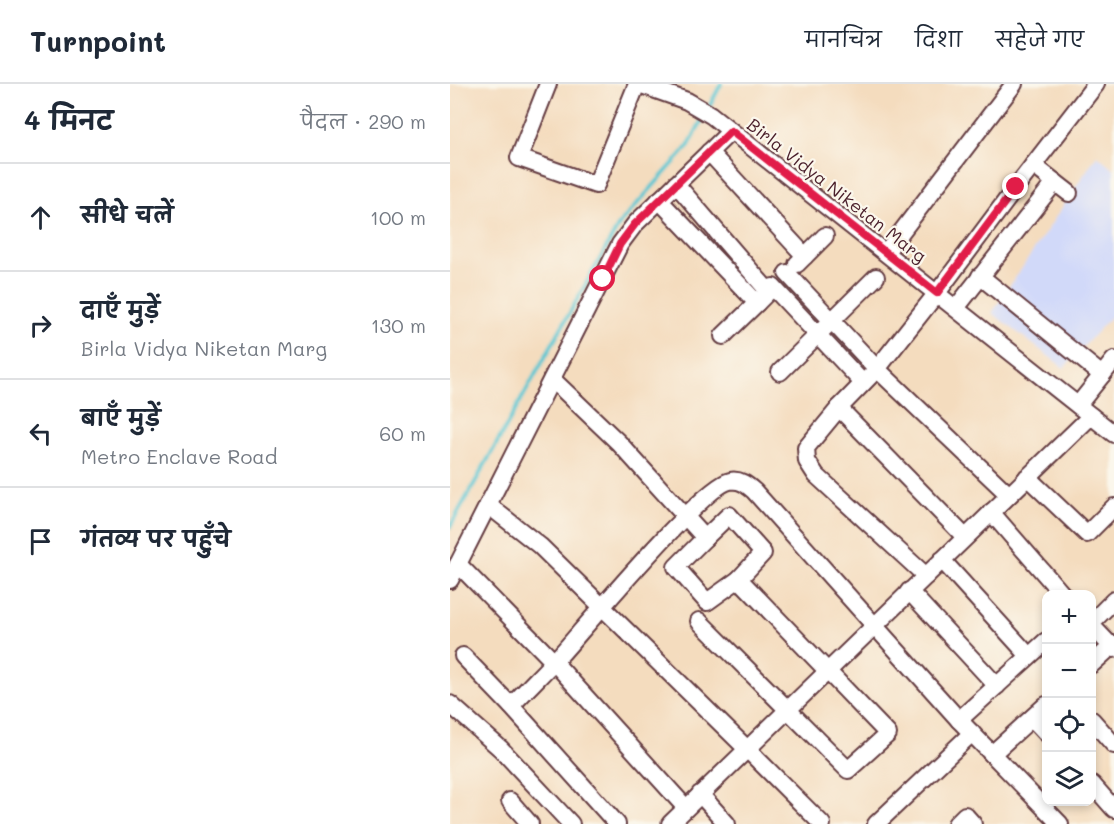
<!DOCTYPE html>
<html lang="hi">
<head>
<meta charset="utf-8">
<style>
  :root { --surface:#fff; --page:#f6f6f7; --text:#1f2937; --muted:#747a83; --line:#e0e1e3 }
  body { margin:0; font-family:Mali,"Playpen Sans Deva",sans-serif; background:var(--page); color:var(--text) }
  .controls { position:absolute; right:18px; bottom:18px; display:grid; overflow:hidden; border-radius:12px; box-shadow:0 3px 9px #0003 }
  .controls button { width:54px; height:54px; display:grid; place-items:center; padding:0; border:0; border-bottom:2px solid var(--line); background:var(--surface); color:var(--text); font:30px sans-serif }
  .stop { position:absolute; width:18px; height:18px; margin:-14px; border:4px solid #e11d48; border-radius:50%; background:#fff }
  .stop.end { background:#e11d48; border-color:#fff; box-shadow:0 2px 6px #0008 }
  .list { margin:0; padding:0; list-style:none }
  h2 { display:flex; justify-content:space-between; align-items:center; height:78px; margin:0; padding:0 24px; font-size:26px }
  h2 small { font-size:20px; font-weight:400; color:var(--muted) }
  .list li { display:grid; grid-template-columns:39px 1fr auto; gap:18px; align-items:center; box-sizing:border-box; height:108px; padding:0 24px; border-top:2px solid var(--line) }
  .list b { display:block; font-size:22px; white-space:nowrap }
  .list p { margin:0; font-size:20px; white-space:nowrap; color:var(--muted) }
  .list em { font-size:20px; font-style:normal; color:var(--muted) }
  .icon { flex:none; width:33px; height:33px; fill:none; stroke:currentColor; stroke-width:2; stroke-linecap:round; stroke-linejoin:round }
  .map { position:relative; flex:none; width:664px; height:740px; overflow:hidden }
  header { display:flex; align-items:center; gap:36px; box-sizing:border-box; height:84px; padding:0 30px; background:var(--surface); border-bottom:2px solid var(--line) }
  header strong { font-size:28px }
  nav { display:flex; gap:33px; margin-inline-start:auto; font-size:21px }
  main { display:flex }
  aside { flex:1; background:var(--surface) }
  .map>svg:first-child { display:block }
  .built { fill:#d1d9f9 }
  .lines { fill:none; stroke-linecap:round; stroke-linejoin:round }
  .stream { stroke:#5ac6d2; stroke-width:4 }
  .minor-casing { stroke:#643b41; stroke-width:20 }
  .minor { stroke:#fff; stroke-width:16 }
  .route { stroke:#e11d48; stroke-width:8 }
  .labels { text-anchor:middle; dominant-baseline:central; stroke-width:4.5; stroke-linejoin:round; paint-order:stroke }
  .street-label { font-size:18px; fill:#4a1f2b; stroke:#fbf7ec }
</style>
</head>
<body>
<header>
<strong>Turnpoint</strong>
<nav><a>मानचित्र</a><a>दिशा</a><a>सहेजे गए</a></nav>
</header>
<main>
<aside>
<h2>4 मिनट<small>पैदल · 290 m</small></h2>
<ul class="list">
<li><svg class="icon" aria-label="ahead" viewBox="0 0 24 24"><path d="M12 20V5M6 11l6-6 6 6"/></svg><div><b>सीधे चलें</b></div><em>100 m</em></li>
<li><svg class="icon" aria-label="right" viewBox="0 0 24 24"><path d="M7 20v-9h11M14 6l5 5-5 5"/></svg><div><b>दाएँ मुड़ें</b><p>Birla Vidya Niketan Marg</p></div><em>130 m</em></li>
<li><svg class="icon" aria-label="left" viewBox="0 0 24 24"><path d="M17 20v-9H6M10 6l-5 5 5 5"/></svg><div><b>बाएँ मुड़ें</b><p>Metro Enclave Road</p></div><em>60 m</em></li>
<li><svg class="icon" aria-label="arrive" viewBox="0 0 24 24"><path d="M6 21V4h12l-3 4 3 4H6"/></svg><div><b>गंतव्य पर पहुँचे</b></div></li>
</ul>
</aside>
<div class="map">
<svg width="664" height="740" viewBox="0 0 664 740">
  <rect width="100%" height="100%" fill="#fbf7ec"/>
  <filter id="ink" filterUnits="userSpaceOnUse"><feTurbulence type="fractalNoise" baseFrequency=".0167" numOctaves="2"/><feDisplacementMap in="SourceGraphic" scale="12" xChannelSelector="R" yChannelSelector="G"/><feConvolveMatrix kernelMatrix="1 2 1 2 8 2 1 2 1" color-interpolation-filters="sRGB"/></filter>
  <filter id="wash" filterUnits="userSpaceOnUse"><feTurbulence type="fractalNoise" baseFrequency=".008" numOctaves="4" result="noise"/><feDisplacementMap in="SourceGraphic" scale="24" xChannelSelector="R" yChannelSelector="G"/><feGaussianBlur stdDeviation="1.35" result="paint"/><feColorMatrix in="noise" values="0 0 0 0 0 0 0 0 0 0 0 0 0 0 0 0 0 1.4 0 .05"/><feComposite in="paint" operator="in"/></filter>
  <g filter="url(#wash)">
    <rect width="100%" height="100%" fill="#f4dcbe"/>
    <!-- built -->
    <path class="built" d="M647 71 664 85V229L614 284 542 229Z"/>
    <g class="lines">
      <!-- stream -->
      <g class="stream">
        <path d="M258 25 271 0"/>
        <path d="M0 443 170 139 238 63 254 32"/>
      </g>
    </g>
  </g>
  <g filter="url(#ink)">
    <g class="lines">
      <defs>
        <g id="minor">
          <path d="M98 0 69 74 146 101 187 0"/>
          <path d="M189 0 237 17 261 31 664 350"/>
          <path d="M259 68 355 172"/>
          <path d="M583 81 619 109"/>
          <path d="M226 100 318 207"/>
          <path d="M209 116 307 219 323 203 413 299"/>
          <path d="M436 168 564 0"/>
          <path d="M347 180 375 152"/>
          <path d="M337 189 427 285 559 411"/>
          <path d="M530 192 652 291"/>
          <path d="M506 224 605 98"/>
          <path d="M273 252 307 219"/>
          <path d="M330 288 426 193"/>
          <path d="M102 295 169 359 255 454 279 431 313 469 289 495 438 650 398 686 249 537"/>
          <path d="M628 321 664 276"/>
          <path d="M389 324 515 453"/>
          <path d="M577 393 637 450 664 423"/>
          <path d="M38 421 90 462 297 665 372 740"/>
          <path d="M541 428 613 511"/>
          <path d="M255 454 226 483 257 518 289 495"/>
          <path d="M492 476 579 572"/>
          <path d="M8 480 104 578 236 724"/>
          <path d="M476 492 366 391 357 377 356 364 389 324 427 285 487 209 570 98 646 0"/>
          <path d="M0 496 170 160 185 140 281 47"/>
          <path d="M459 507 547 602"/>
          <path d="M642 538 664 516"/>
          <path d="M642 542 664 565"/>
          <path d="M13 572 61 622 167 740"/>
          <path d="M642 580 664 560"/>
          <path d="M0 620 51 665 121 740"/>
          <path d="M61 622C78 604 95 587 112 569 137 541 253 402 280 397 290 395 297 401 304 407L509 636 610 740"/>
          <path d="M582 634 596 649"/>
          <path d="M509 636 596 557"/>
          <path d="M642 636 664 661"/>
          <path d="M542 670 596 621"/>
          <path d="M642 700 664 725"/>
          <path d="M250 710 277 740"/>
          <path d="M60 717 80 740"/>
          <path d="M220 740 641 332"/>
          <path d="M426 740 522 649"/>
          <path d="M506 740 515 731 523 740"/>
        </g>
      </defs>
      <!-- minor casing -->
      <use href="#minor" class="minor-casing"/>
      <!-- minor -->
      <use href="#minor" class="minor"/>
    </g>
  </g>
  <g class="lines" filter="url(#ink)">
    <!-- route -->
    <path class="route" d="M153 195 170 160 185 140 281 47 487 209 566 103"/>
  </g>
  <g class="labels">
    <!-- street labels -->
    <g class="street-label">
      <text transform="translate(387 106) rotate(38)">Birla Vidya Niketan Marg</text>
    </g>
  </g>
</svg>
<div class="controls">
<button>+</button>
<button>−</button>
<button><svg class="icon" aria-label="locate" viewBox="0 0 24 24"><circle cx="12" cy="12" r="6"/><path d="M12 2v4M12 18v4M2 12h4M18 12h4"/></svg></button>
<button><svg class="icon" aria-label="layers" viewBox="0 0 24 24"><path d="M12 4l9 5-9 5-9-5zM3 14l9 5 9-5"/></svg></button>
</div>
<div class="stop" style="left:153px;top:195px"></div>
<div class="stop end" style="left:566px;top:103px"></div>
</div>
</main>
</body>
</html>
